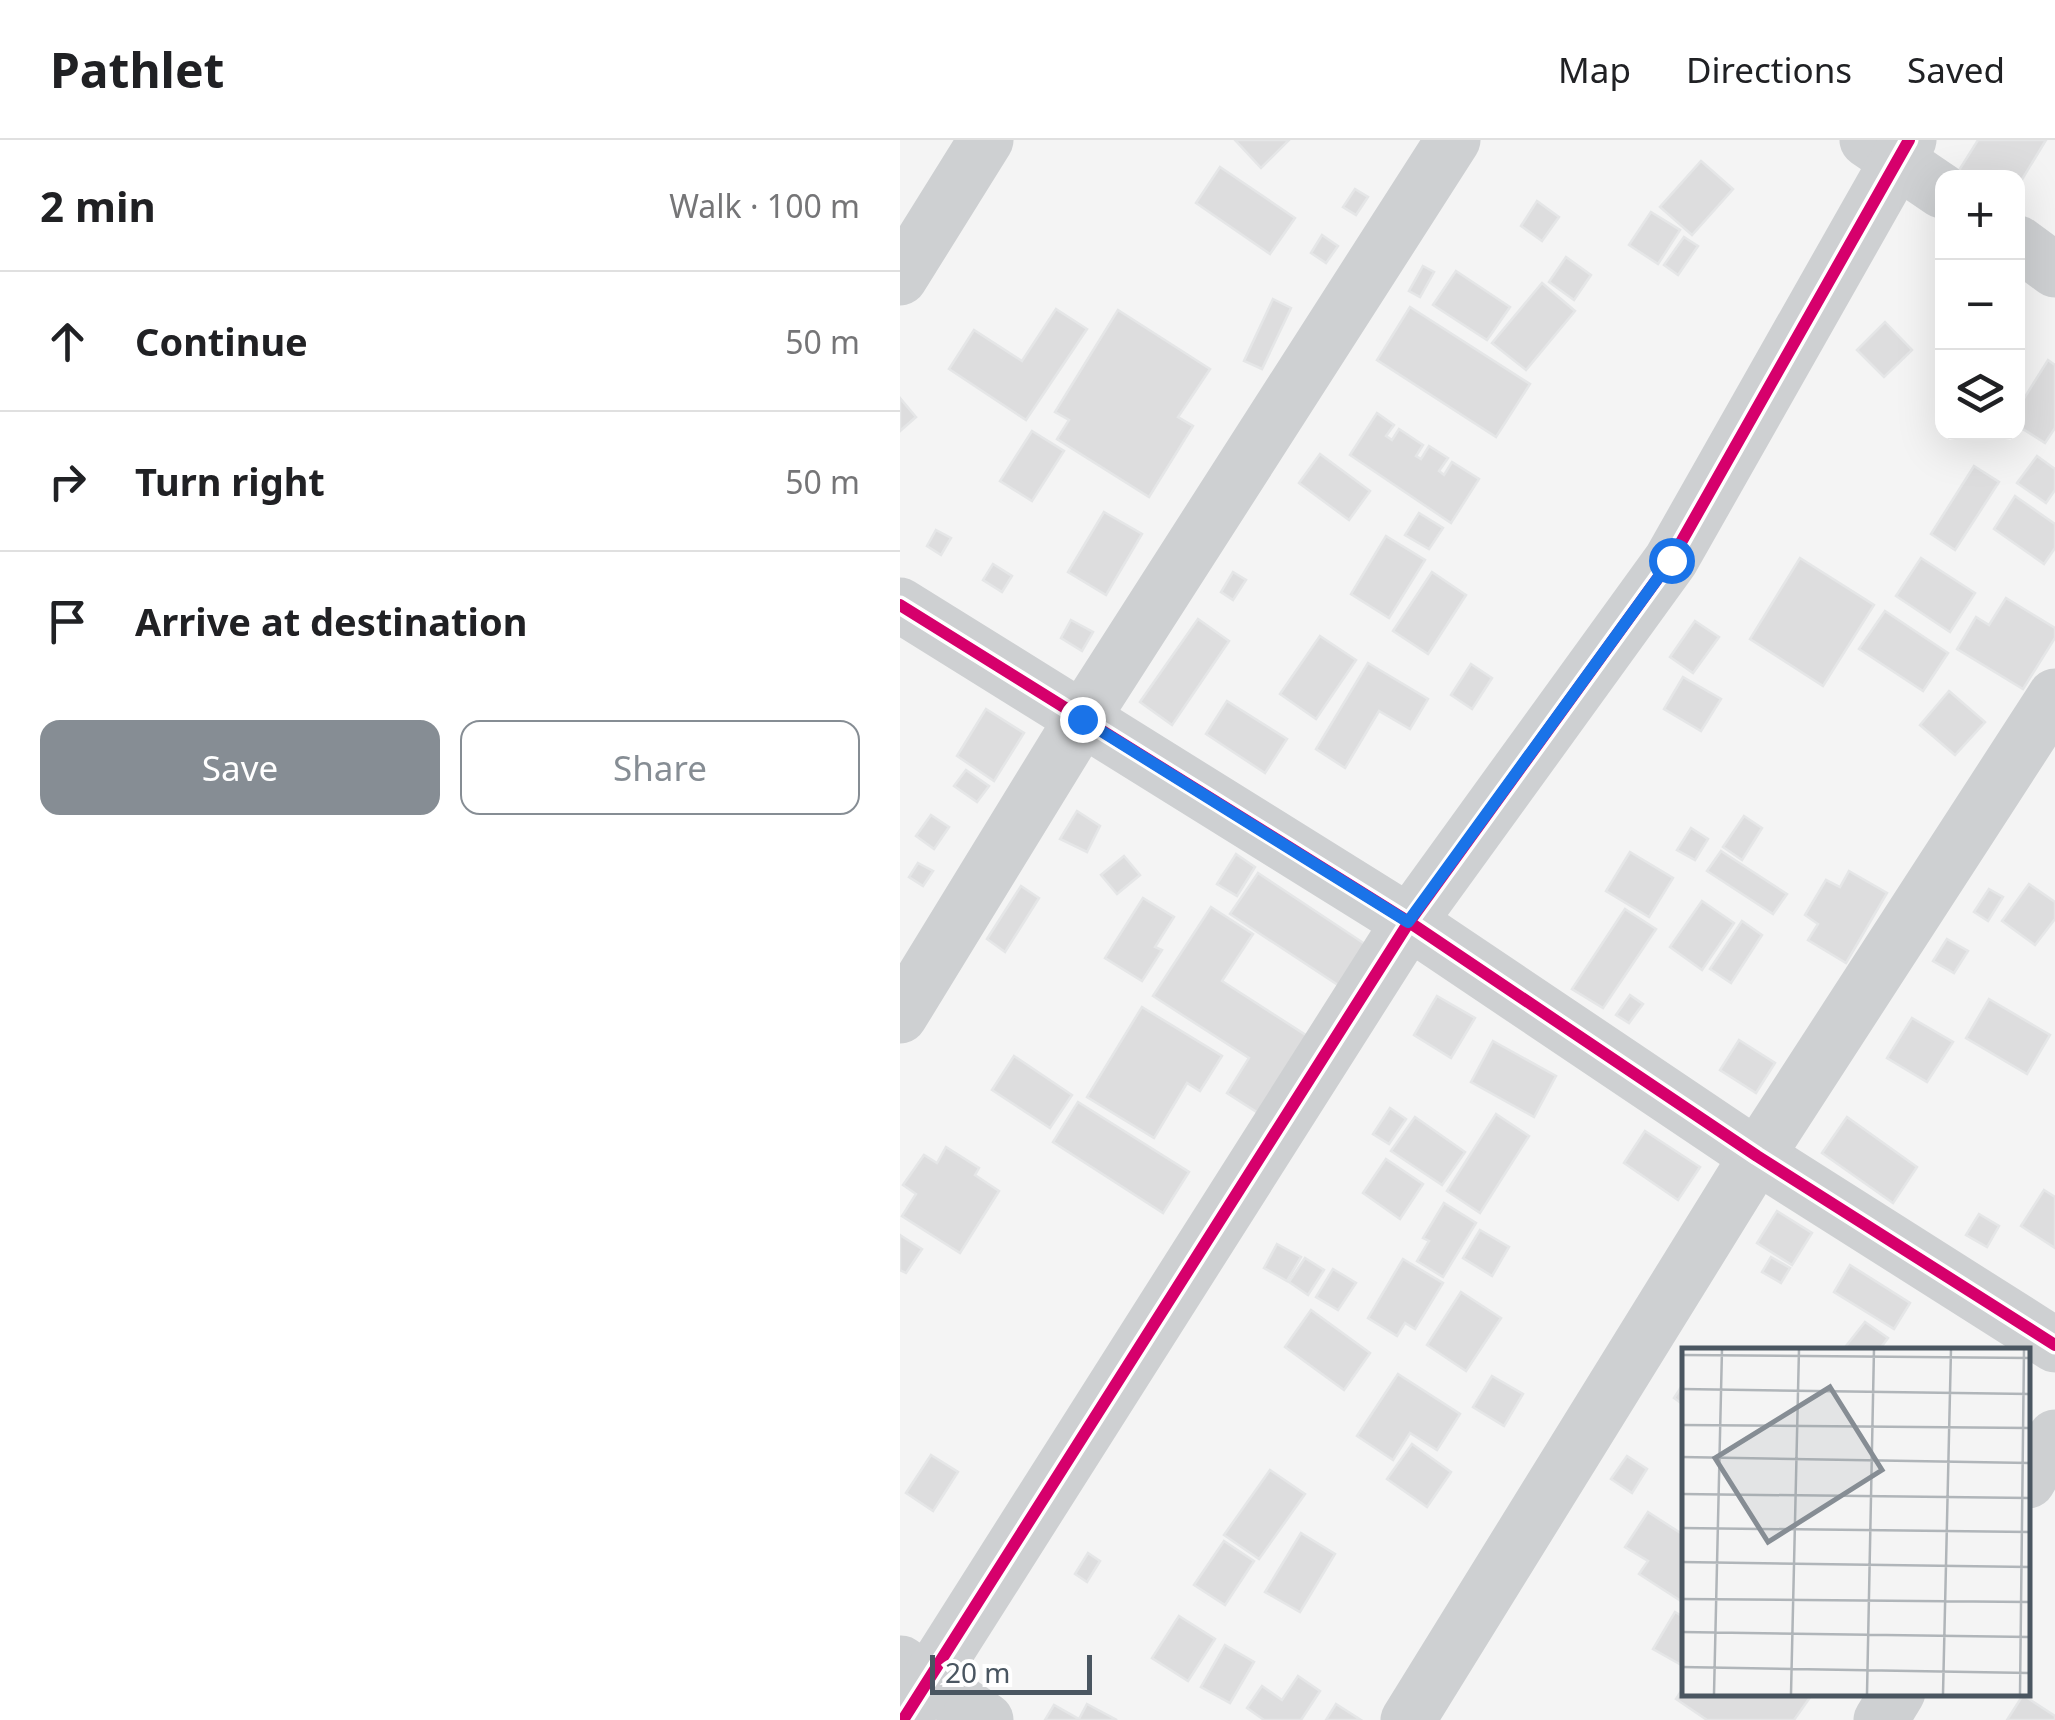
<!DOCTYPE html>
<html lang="en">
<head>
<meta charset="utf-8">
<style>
  :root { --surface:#fff; --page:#f2f2f2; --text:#202124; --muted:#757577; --line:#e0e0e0; --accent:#868d94 }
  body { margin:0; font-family:"Noto Sans",sans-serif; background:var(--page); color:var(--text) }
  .controls { position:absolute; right:30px; top:30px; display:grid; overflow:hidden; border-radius:20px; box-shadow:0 10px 40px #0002 }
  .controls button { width:90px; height:90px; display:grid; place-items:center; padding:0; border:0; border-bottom:2px solid var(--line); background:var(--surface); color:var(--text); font:50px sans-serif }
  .scale { position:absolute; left:30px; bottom:25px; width:162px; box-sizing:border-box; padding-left:10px; border:5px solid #4a5661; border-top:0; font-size:28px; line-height:35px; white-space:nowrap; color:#4a5661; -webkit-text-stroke:8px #fff; paint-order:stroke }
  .stop { position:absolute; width:30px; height:30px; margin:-22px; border:8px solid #1a73e8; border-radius:50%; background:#fff }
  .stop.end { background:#1a73e8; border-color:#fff; box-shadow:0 2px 10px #0008 }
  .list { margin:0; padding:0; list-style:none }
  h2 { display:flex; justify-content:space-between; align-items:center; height:130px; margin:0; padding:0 40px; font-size:42px }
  h2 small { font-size:32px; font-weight:400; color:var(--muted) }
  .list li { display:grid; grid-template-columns:65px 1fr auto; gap:30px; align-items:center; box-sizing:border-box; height:140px; padding:0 40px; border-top:2px solid var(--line) }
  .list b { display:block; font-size:38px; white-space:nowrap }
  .list em { font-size:32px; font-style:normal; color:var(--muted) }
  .actions { display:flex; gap:20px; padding:30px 40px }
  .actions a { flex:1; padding:22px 0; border:2px solid var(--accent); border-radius:20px; text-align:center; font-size:35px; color:var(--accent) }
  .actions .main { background:var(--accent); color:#fff }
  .icon { flex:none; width:55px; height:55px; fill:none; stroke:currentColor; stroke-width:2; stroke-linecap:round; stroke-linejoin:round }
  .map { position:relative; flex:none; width:1155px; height:1580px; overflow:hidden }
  header { display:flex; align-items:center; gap:60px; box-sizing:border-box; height:140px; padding:0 50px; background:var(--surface); border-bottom:2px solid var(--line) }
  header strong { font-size:48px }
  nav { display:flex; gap:55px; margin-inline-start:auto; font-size:35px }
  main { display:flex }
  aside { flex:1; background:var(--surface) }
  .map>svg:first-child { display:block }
  .building { fill:#ddddde; stroke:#e5e6e7; stroke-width:2.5 }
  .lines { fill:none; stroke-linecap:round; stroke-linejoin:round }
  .minor { stroke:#ced0d2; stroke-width:55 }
  .cycleway-casing { stroke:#fff; stroke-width:19 }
  .cycleway { stroke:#d6006c; stroke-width:12 }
  .route { stroke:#1a73e8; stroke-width:12 }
  .inset-road { fill:none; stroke:#b0b5b9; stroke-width:2.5 }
  .view { fill:#868d94; fill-opacity:0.15; stroke:#868d94; stroke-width:5 }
  .inset-edge { fill:none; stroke:#4a5661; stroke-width:5 }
</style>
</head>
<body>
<header>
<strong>Pathlet</strong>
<nav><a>Map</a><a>Directions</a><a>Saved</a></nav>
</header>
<main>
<aside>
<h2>2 min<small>Walk · 100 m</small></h2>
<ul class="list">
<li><svg class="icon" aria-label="ahead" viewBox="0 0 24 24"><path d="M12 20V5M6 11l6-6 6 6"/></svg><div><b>Continue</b></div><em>50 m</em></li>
<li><svg class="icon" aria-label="right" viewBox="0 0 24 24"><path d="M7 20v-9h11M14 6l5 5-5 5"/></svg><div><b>Turn right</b></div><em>50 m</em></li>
<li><svg class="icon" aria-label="arrive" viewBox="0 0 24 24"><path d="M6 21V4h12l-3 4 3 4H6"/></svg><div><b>Arrive at destination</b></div></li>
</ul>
<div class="actions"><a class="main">Save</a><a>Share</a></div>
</aside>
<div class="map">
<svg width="1155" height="1580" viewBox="0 0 1155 1580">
  <rect width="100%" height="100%" fill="#f4f4f4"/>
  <!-- building -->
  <g class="building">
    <path d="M335 0H389L361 28Z"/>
    <path d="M1078 0H1146L1118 46V38L1056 35Z"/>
    <path d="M801 21 833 49 792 95 760 67Z"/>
    <path d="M320 27 395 78 370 114 296 63Z"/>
    <path d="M455 49 468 57 456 75 443 67Z"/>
    <path d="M637 61 659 77 642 101 621 86Z"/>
    <path d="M751 72 780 90 758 124 729 105Z"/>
    <path d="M422 95 438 106 426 123 411 113Z"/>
    <path d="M784 97 798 106 778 135 764 125Z"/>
    <path d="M666 117 691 135 674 160 649 142Z"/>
    <path d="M523 126 534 132 520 157 509 151Z"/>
    <path d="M556 131 610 167 587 200 533 165Z"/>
    <path d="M642 143 675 171 626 230 592 203Z"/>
    <path d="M373 159 391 168 362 229 344 221Z"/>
    <path d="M510 167 630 244 596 297 477 220Z"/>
    <path d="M156 169 187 189 126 280 49 229 74 190 122 221Z"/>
    <path d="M218 170 310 229 278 277 293 286 249 357 157 299 169 280 155 272Z"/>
    <path d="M985 182 1012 210 984 237 957 210Z"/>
    <path d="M1148 220 1155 225V288L1145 303 1118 286V268Z"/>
    <path d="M0 258 16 277 0 291Z"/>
    <path d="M477 273 494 285 486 296 492 300 499 289 523 305 516 316 521 319 529 306 548 318 539 331 544 335 552 322 579 339 551 383 450 315Z"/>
    <path d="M132 291 164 311 132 361 100 341Z"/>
    <path d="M420 314 470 351 449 380 399 343Z"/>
    <path d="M1137 316 1155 329V350L1146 363 1117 343Z"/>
    <path d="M1074 326 1099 342 1055 410 1031 394Z"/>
    <path d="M1115 356 1155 384V408L1144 424 1094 389Z"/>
    <path d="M204 372 242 394 206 455 168 432Z"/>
    <path d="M519 373 543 388 529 409 505 395Z"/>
    <path d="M36 390 51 398 41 415 27 406Z"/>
    <path d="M486 396 525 420 489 478 451 454Z"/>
    <path d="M900 418 974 465 923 546 850 499Z"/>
    <path d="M1021 418 1075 453 1050 492 996 456Z"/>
    <path d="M93 424 112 436 102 452 83 440Z"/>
    <path d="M333 432 346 440 333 460 321 452Z"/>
    <path d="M532 432 566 455 528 514 493 491Z"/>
    <path d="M1106 458 1155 488V498L1123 549 1057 509 1076 477 1089 485Z"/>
    <path d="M985 471 1048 513 1023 551 959 509Z"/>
    <path d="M298 479 329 501 272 585 240 562Z"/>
    <path d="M171 480 193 492 182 511 161 498Z"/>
    <path d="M795 481 819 497 793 533 770 517Z"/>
    <path d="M420 496 456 520 416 579 380 554Z"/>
    <path d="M468 523 528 559 510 589 479 571 445 628 416 609Z"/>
    <path d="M571 524 592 538 572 569 551 555Z"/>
    <path d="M783 537 821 559 801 591 764 569Z"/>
    <path d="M1049 551 1085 582 1055 615 1020 585Z"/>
    <path d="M327 561 387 599 365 633 306 594Z"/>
    <path d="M86 569 124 593 94 641 57 616Z"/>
    <path d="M66 630 89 646 77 662 54 646Z"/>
    <path d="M177 671 200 686 187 712 160 699Z"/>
    <path d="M31 675 49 687 34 709 16 696Z"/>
    <path d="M844 676 862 688 842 720 823 707Z"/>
    <path d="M791 688 808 699 795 720 777 710Z"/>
    <path d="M821 711 887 754 873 774 807 731Z"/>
    <path d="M730 712 773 738 749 777 706 751Z"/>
    <path d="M336 714 355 727 337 756 317 744Z"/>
    <path d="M224 716 240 735 217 754 201 735Z"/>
    <path d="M18 723 33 731 23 746 9 737Z"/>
    <path d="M949 731 987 753 946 823 908 800 918 784 905 775 926 740 940 747Z"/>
    <path d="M358 733 471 808 444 849 330 774Z"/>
    <path d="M1129 744 1155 762V779L1135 805 1102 781Z"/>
    <path d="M121 746 139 758 105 812 87 799Z"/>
    <path d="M1089 749 1103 757 1088 781 1074 772Z"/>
    <path d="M243 758 274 777 255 807 262 810 242 841 205 818Z"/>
    <path d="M802 761 834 783 802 830 770 807Z"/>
    <path d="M311 767 353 794 322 841 415 901 366 978 327 953 349 918 253 856Z"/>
    <path d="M725 769 756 789 703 868 672 849Z"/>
    <path d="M842 781 862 795 831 843 810 829Z"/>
    <path d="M1047 799 1068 811 1054 833 1033 821Z"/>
    <path d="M730 855 743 864 729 883 716 875Z"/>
    <path d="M537 856 575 878 551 918 514 895Z"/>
    <path d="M1089 859 1150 895 1127 934 1066 898Z"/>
    <path d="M242 867 322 916 300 951 287 943 254 998 187 957Z"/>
    <path d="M1012 878 1053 902 1027 942 987 918Z"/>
    <path d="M839 900 875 923 856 953 820 930Z"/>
    <path d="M593 901 656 936 634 977 571 942Z"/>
    <path d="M114 916 172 955 150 988 92 950Z"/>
    <path d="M178 962 289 1032 263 1073 153 1002Z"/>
    <path d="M490 968 506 979 489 1004 473 994Z"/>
    <path d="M596 974 629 996 580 1073 547 1051Z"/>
    <path d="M515 977 565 1012 542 1045 491 1011Z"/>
    <path d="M947 977 1017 1027 993 1063 922 1013Z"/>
    <path d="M745 991 800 1027 778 1060 724 1023Z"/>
    <path d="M46 1007 79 1028 75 1035 99 1051 60 1113 2 1076 16 1054 3 1045 24 1015 37 1023Z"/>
    <path d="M486 1019 523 1044 500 1079 463 1053Z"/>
    <path d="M1144 1050 1155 1057V1108L1121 1086Z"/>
    <path d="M544 1063 576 1083 543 1137 517 1121 529 1101 523 1098Z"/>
    <path d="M877 1071 912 1093 892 1125 857 1103Z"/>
    <path d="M1079 1074 1099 1086 1087 1107 1066 1095Z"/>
    <path d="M580 1090 609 1107 592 1136 563 1118Z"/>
    <path d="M0 1095 22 1109 6 1133 0 1130Z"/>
    <path d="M377 1104 401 1117 387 1141 364 1128Z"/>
    <path d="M871 1117 890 1128 881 1143 862 1132Z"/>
    <path d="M405 1118 424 1130 408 1155 389 1142Z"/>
    <path d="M503 1119 543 1143 515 1189 505 1183 497 1196 468 1178Z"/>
    <path d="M950 1125 1010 1163 994 1189 934 1152Z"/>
    <path d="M433 1129 456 1143 438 1170 416 1157Z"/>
    <path d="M561 1152 601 1178 566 1231 527 1205Z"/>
    <path d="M411 1170 470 1213 444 1250 385 1207Z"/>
    <path d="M965 1182 988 1198 979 1210H951L946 1206Z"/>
    <path d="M498 1234 560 1274 537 1310 510 1293 493 1320 457 1296Z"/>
    <path d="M592 1236 623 1254 604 1286 573 1267Z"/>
    <path d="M785 1241V1266L774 1258Z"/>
    <path d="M512 1304 551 1332 527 1367 487 1339Z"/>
    <path d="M31 1315 58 1332 33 1371 6 1353Z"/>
    <path d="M727 1316 747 1329 732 1353 711 1339Z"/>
    <path d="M370 1330 405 1354 359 1419 324 1395Z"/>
    <path d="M748 1372 785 1396 784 1463 739 1434 748 1421 725 1407Z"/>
    <path d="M401 1393 435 1414 400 1472 365 1452Z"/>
    <path d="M324 1401 354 1421 325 1465 294 1445Z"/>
    <path d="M188 1413 200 1421 187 1442 175 1434Z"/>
    <path d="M775 1472 785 1478 783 1526 753 1509Z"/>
    <path d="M279 1476 315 1499 288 1541 252 1518Z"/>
    <path d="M325 1505 354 1522 330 1563 301 1547Z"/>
    <path d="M398 1536 420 1551 401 1580H364L347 1568 362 1546 382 1560Z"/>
    <path d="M785 1545V1552H906L911 1556 894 1580H807L776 1559Z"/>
    <path d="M1123 1555 1155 1576V1580H1107Z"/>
    <path d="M187 1564 217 1580H145L154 1565 179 1579Z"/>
    <path d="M436 1564 461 1580H426Z"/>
  </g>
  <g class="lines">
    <!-- minor -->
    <g class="minor">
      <path d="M967 0 1042 51"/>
      <path d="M1118 103 1155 130"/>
      <path d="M0 138 86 0"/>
      <path d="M0 465 509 782 857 1016 1155 1205"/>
      <path d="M0 876 182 579 553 0"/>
      <path d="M1128 1341 1155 1297"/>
      <path d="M1 1523 86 1580"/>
      <path d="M3 1580 509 782 771 420 1009 0"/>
      <path d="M508 1580 857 1016 1155 556"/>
      <path d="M981 1580 998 1552"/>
    </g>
    <defs>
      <g id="cycleway">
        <path d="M0 465 509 782 857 1016 1155 1205"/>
        <path d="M3 1580 509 782 771 420 1009 0"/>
      </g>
    </defs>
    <!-- cycleway casing -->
    <use href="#cycleway" class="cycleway-casing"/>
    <!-- cycleway -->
    <use href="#cycleway" class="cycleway"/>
  </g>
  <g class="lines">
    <!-- route -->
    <path class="route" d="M182 579 508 782 771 420"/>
  </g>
  <!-- overview -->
  <g transform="translate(782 1208)">
    <rect width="348" height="348" fill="#f4f4f4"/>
    <path class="inset-road" d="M0 7 347 10M0 41 347 46M0 77 347 80M0 109 347 115M0 146 347 150M0 180 347 184M0 214 347 219M0 251 347 254M0 284 347 289M0 319 347 325M32 346 40 1M109 346 117 1M185 346 192 1M261 346 269 1M338 346 342 1"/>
    <path class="view" d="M148 39 200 122 86 194 33 110Z"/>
    <rect width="348" height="348" class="inset-edge"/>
  </g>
</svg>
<div class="controls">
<button>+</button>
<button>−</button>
<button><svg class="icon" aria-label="layers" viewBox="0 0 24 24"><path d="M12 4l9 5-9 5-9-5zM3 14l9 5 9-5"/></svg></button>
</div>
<div class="scale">20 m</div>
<div class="stop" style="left:771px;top:420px"></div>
<div class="stop end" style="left:182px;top:579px"></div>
</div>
</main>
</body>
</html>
